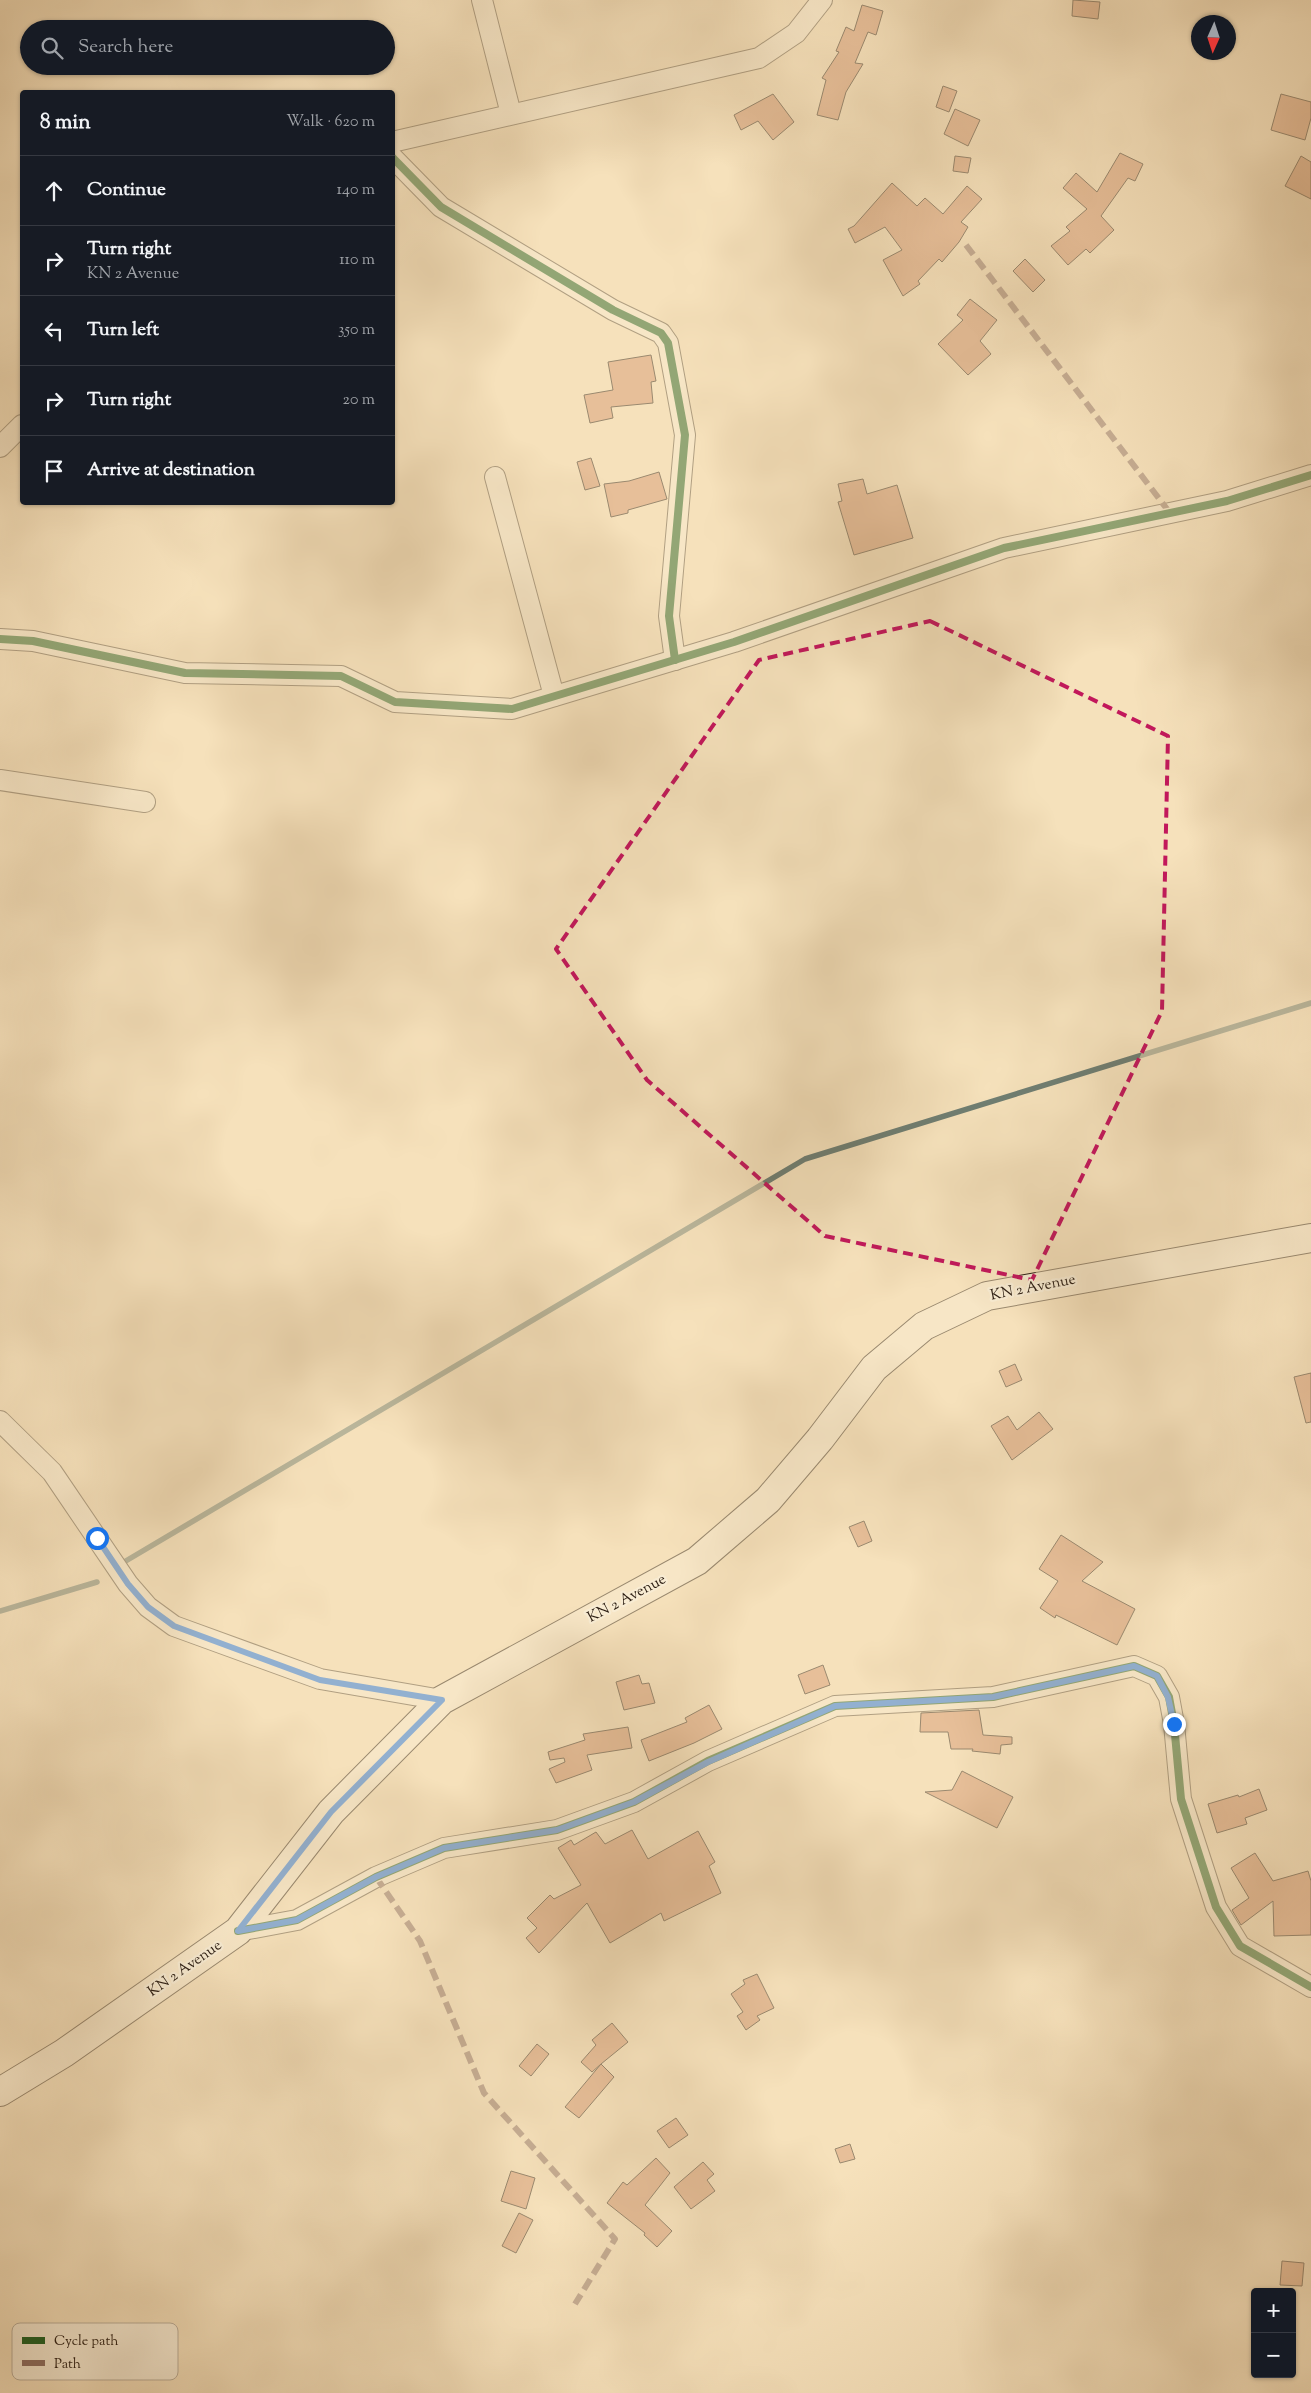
<!DOCTYPE html>
<html lang="en">
<head>
<meta charset="utf-8">
<style>
  :root { --surface:#171b24; --page:#242831; --text:#f1f3f6; --muted:#9ea1a6; --line:#363941 }
  body { margin:0; font-family:"Sorts Mill Goudy",serif; background:var(--page); color:var(--text) }
  .controls { position:absolute; right:15px; bottom:15px; display:grid; overflow:hidden; border-radius:5px; box-shadow:0 1px 4px #0004 }
  .controls button { width:45px; height:45px; display:grid; place-items:center; padding:0; border:0; border-bottom:1px solid var(--line); background:var(--surface); color:var(--text); font:25px sans-serif }
  .compass { position:absolute; left:1191px; top:15px; width:45px; height:45px; border-radius:50%; background:var(--surface); box-shadow:0 1px 4px #0004; rotate:183deg }
  .stop { position:absolute; width:15px; height:15px; margin:-11px; border:4px solid #1a73e8; border-radius:50%; background:#fff }
  .stop.end { background:#1a73e8; border-color:#fff; box-shadow:0 1px 5px #0008 }
  .list { margin:0; padding:0; list-style:none }
  h2 { display:flex; justify-content:space-between; align-items:center; height:65px; margin:0; padding:0 20px; font-size:21px }
  h2 small { font-size:16px; font-weight:400; color:var(--muted) }
  .list li { display:grid; grid-template-columns:32px 1fr auto; gap:15px; align-items:center; box-sizing:border-box; height:70px; padding:0 20px; border-top:1px solid var(--line) }
  .list b { display:block; font-size:19px; white-space:nowrap }
  .list p { margin:0; font-size:16px; white-space:nowrap; color:var(--muted) }
  .list em { font-size:16px; font-style:normal; color:var(--muted) }
  .icon { flex:none; width:28px; height:28px; fill:none; stroke:currentColor; stroke-width:2; stroke-linecap:round; stroke-linejoin:round }
  .map { position:relative; flex:none; width:1311px; height:2393px; overflow:hidden }
  .search { position:absolute; background:var(--surface); box-shadow:0 1px 4px #0004; left:20px; top:20px; width:375px; height:55px; display:flex; align-items:center; gap:12px; box-sizing:border-box; padding:0 18px; border-radius:28px; color:var(--muted); font-size:19px }
  .panel { position:absolute; background:var(--surface); box-shadow:0 1px 4px #0004; left:20px; top:90px; width:375px; height:415px; border-radius:5px }
  .map>svg:first-child { display:block }
  .lines { fill:none; stroke-linecap:round; stroke-linejoin:round }
  .stream { stroke:#6f7e72; stroke-width:5.5 }
  .building { fill:#d59670; stroke:#2c1e13 }
  .street-casing { stroke:#5e4f3d; stroke-width:22 }
  .secondary-casing { stroke:#2c1e13; stroke-width:30 }
  .street { stroke:#f8ecd3; stroke-width:20 }
  .secondary { stroke:#f8ecd3; stroke-width:28 }
  .quiet { stroke:#8d6e63; stroke-width:6; stroke-dasharray:12 6; stroke-linecap:butt }
  .cycleway-casing { stroke:#f8ecd3; stroke-width:11 }
  .cycleway { stroke:#1b5e20; stroke-width:8 }
  .route { stroke:#1a73e8; stroke-width:6 }
  .marked { fill:none; stroke:#c2185b; stroke-width:4; stroke-dasharray:10 6; stroke-linejoin:round }
  .labels { text-anchor:middle; dominant-baseline:central; stroke-width:4.5; stroke-linejoin:round; paint-order:stroke }
  .street-label { font-size:15px; fill:#2c1e13; stroke:#f8ecd3 }
  .key { fill:#f8ecd3; stroke:#bbae99; stroke-width:1 }
  .key-label { font-size:14px; fill:#2c1e13 }
</style>
</head>
<body>
<div class="map">
<svg width="1311" height="2393" viewBox="0 0 1311 2393">
  <rect width="100%" height="100%" fill="#f5e1bb"/>
  <filter id="stains"><feTurbulence type="fractalNoise" baseFrequency=".004" numOctaves="4"/><feColorMatrix values="0 0 0 0 .2 0 0 0 0 .09 0 0 0 0 .02 0 0 0 .5 -.17"/></filter>
  <radialGradient id="worn" r=".72"><stop offset=".6" stop-color="#630" stop-opacity="0"/><stop offset="1" stop-color="#630" stop-opacity=".3"/></radialGradient>
  <g class="lines">
    <!-- stream -->
    <g class="stream">
      <path d="M119 1565 805 1159 1311 1003"/>
      <path d="M0 1611 97 1582"/>
    </g>
  </g>
  <!-- building -->
  <g class="building">
    <path d="M1073 0 1100 2 1098 19 1072 16Z"/>
    <path d="M862 5 883 11 876 35 868 32 855 63 863 64 846 92 838 120 817 115 826 80 822 78 839 52 836 51 846 27 854 31Z"/>
    <path d="M943 86 957 91 949 112 936 107Z"/>
    <path d="M773 94 794 122 773 140 758 121 741 130 734 115Z"/>
    <path d="M1281 94 1311 102V118L1305 140 1271 130Z"/>
    <path d="M955 109 980 120 968 146 944 134Z"/>
    <path d="M1120 153 1143 164 1135 181 1128 178 1101 216 1114 230 1090 253 1086 249 1068 265 1051 246 1070 231 1066 227 1087 209 1063 188 1076 173 1097 192Z"/>
    <path d="M955 156 971 158 968 173 953 171Z"/>
    <path d="M1301 156 1311 162V199L1285 186Z"/>
    <path d="M892 183 917 206 925 198 943 214 967 186 982 199 961 222 968 227 959 242 942 262 939 259 918 281 920 284 903 296 883 260 902 250 885 227 855 243 848 229 854 226Z"/>
    <path d="M1025 259 1045 280 1033 292 1013 271Z"/>
    <path d="M970 299 997 320 980 341 991 354 968 375 938 344 963 320 957 315Z"/>
    <path d="M651 355 656 381 651 382 653 403 611 407 613 418 590 423 584 395 613 390 608 362Z"/>
    <path d="M591 458 600 486 585 490 577 462Z"/>
    <path d="M659 472 667 499 628 510V513L611 517 604 484 629 481Z"/>
    <path d="M863 479 867 494 897 485 913 538 854 555 838 502 842 501 838 484Z"/>
    <path d="M1015 1364 1022 1380 1006 1387 999 1371Z"/>
    <path d="M1311 1373V1422L1306 1423 1294 1377Z"/>
    <path d="M1039 1412 1053 1429 1012 1460 991 1426 1008 1416 1017 1430Z"/>
    <path d="M864 1521 872 1541 858 1547 849 1527Z"/>
    <path d="M1061 1535 1103 1562 1082 1581 1135 1609 1117 1645 1056 1615 1055 1618 1040 1608 1058 1581 1039 1569Z"/>
    <path d="M823 1665 830 1685 805 1694 798 1675Z"/>
    <path d="M639 1675 642 1684 649 1683 655 1703 624 1710 616 1682Z"/>
    <path d="M709 1705 722 1729 694 1743 649 1761 641 1740 687 1722 685 1718Z"/>
    <path d="M979 1710 983 1735 1012 1737V1744L1001 1745 1000 1754 972 1751 973 1749H951L948 1732H920L921 1713Z"/>
    <path d="M628 1727 632 1748 587 1755 592 1770 556 1783 549 1769 565 1762 564 1758 550 1760 548 1752 585 1740 583 1734Z"/>
    <path d="M962 1771 1013 1797 997 1828 925 1792 952 1790Z"/>
    <path d="M1259 1789 1267 1810 1245 1818 1247 1824 1217 1833 1208 1804 1238 1795 1239 1797Z"/>
    <path d="M632 1830 648 1859 698 1831 715 1862 709 1866 721 1893 664 1921 661 1913 610 1943 587 1903 539 1953 526 1938 537 1928 527 1918 550 1895 554 1899 581 1885 558 1848 571 1840 574 1845 596 1832 605 1844Z"/>
    <path d="M1255 1853 1273 1881 1308 1871 1311 1881V1935L1274 1936 1273 1901 1241 1925 1232 1910 1249 1898 1231 1868Z"/>
    <path d="M757 1974 774 2008 757 2016 760 2020 746 2030 737 2016 743 2012 731 1994 745 1984 743 1980Z"/>
    <path d="M612 2023 628 2042 601 2064 614 2077 579 2118 565 2107 601 2064 592 2072 581 2062 596 2045 592 2040Z"/>
    <path d="M537 2044 549 2054 531 2076 519 2066Z"/>
    <path d="M676 2118 688 2135 669 2148 657 2131Z"/>
    <path d="M850 2144 855 2159 840 2163 835 2149Z"/>
    <path d="M656 2158 670 2173 645 2205 672 2231 657 2247 644 2235 645 2233 607 2203 623 2182 627 2185Z"/>
    <path d="M703 2162 714 2174 707 2180 715 2191 691 2209 674 2187Z"/>
    <path d="M511 2171 535 2178 526 2209 501 2201Z"/>
    <path d="M519 2213 533 2220 516 2253 502 2246Z"/>
    <path d="M1282 2261 1304 2263 1302 2286 1280 2285Z"/>
  </g>
  <g class="lines">
    <defs>
      <g id="street">
        <path d="M482 0 511 114"/>
        <path d="M392 142 759 58 796 33 822 0"/>
        <path d="M392 157 441 207 613 310 661 333 668 343 685 435 669 616 675 660"/>
        <path d="M0 447 22 425"/>
        <path d="M495 477 554 696"/>
        <path d="M0 639 33 641 185 673 341 676 395 702 512 709 734 642 1004 548 1227 501 1311 475"/>
        <path d="M0 780 145 802"/>
        <path d="M0 1421 52 1472 128 1584 148 1607 174 1626 320 1679 442 1700"/>
        <path d="M238 1931 297 1920 376 1877 444 1848 557 1830 634 1802 708 1761 835 1706 993 1697 1134 1666 1157 1676 1169 1697 1174 1724 1181 1799 1216 1907 1240 1946 1311 1987"/>
      </g>
      <path id="secondary" d="M0 2092 64 2053 238 1931 331 1812 442 1700 697 1561 768 1500 820 1439 874 1368 924 1326 987 1296 1311 1238"/>
    </defs>
    <!-- street casing -->
    <use href="#street" class="street-casing"/>
    <!-- secondary casing -->
    <use href="#secondary" class="secondary-casing"/>
    <!-- street -->
    <use href="#street" class="street"/>
    <!-- secondary -->
    <use href="#secondary" class="secondary"/>
    <!-- quiet -->
    <g class="quiet">
      <path d="M966 245 1170 513"/>
      <path d="M376 1877 420 1941 484 2093 615 2239 575 2304"/>
    </g>
    <defs>
      <g id="cycleway">
        <path d="M392 157 441 207 613 310 661 333 668 343 685 435 669 616 675 660"/>
        <path d="M0 639 33 641 185 673 341 676 395 702 512 709 734 642 1004 548 1227 501 1311 475"/>
        <path d="M238 1931 297 1920 376 1877 444 1848 557 1830 634 1802 708 1761 835 1706 993 1697 1134 1666 1157 1676 1169 1697 1174 1724 1181 1799 1216 1907 1240 1946 1311 1987"/>
      </g>
    </defs>
    <!-- cycleway casing -->
    <use href="#cycleway" class="cycleway-casing"/>
    <!-- cycleway -->
    <use href="#cycleway" class="cycleway"/>
  </g>
  <g class="lines">
    <!-- route -->
    <path class="route" d="M97 1538 128 1584 148 1607 174 1626 320 1680 442 1700 331 1812 238 1931 297 1920 376 1877 444 1848 557 1830 634 1802 708 1762 835 1706 993 1697 1134 1666 1157 1676 1168 1697 1174 1724"/>
  </g>
  <!-- marked area -->
  <path d="M0 0H1311V2393H0ZM930 621 1168 736 1162 1011 1032 1280 825 1236 647 1080 556 949 759 660Z" fill="#f5e1bb" fill-opacity=".55" fill-rule="evenodd"/>
  <path class="marked" d="M930 621 1168 736 1162 1011 1032 1280 825 1236 647 1080 556 949 759 660Z"/>
  <g class="labels">
    <!-- street labels -->
    <g class="street-label">
      <text transform="translate(1033 1288) rotate(-11)">KN 2 Avenue</text>
      <text transform="translate(627 1599) rotate(-28)">KN 2 Avenue</text>
      <text transform="translate(185 1969) rotate(-35)">KN 2 Avenue</text>
    </g>
  </g>
  <!-- legend -->
  <rect x="12" y="2323" width="166" height="57" rx="8" class="key"/>
  <rect x="22" y="2337" width="23" height="7" fill="#1b5e20"/>
  <rect x="22" y="2360" width="23" height="6" fill="#8d6e63"/>
  <g class="key-label">
    <text x="54" y="2345">Cycle path</text>
    <text x="54" y="2368">Path</text>
  </g>
  <rect width="100%" height="100%" filter="url(#stains)"/>
  <rect width="100%" height="100%" fill="url(#worn)"/>
</svg>
<div class="controls">
<button>+</button>
<button>−</button>
</div>
<svg class="compass" viewBox="-18 -18 36 36"><path d="M0-13l5 13h-10z" fill="#e53935"/><path d="M0 13l5-13h-10z" fill="#9ea1a6"/></svg>
<div class="stop" style="left:97px;top:1538px"></div>
<div class="stop end" style="left:1174px;top:1724px"></div>
<div class="search"><svg class="icon" aria-label="search" viewBox="0 0 24 24"><circle cx="10" cy="10" r="6"/><path d="M15 15l6 6"/></svg>Search here</div>
<section class="panel">
<h2>8 min<small>Walk · 620 m</small></h2>
<ul class="list">
<li><svg class="icon" aria-label="ahead" viewBox="0 0 24 24"><path d="M12 20V5M6 11l6-6 6 6"/></svg><div><b>Continue</b></div><em>140 m</em></li>
<li><svg class="icon" aria-label="right" viewBox="0 0 24 24"><path d="M7 20v-9h11M14 6l5 5-5 5"/></svg><div><b>Turn right</b><p>KN 2 Avenue</p></div><em>110 m</em></li>
<li><svg class="icon" aria-label="left" viewBox="0 0 24 24"><path d="M17 20v-9H6M10 6l-5 5 5 5"/></svg><div><b>Turn left</b></div><em>350 m</em></li>
<li><svg class="icon" aria-label="right" viewBox="0 0 24 24"><path d="M7 20v-9h11M14 6l5 5-5 5"/></svg><div><b>Turn right</b></div><em>20 m</em></li>
<li><svg class="icon" aria-label="arrive" viewBox="0 0 24 24"><path d="M6 21V4h12l-3 4 3 4H6"/></svg><div><b>Arrive at destination</b></div></li>
</ul>
</section>
</div>
</body>
</html>
